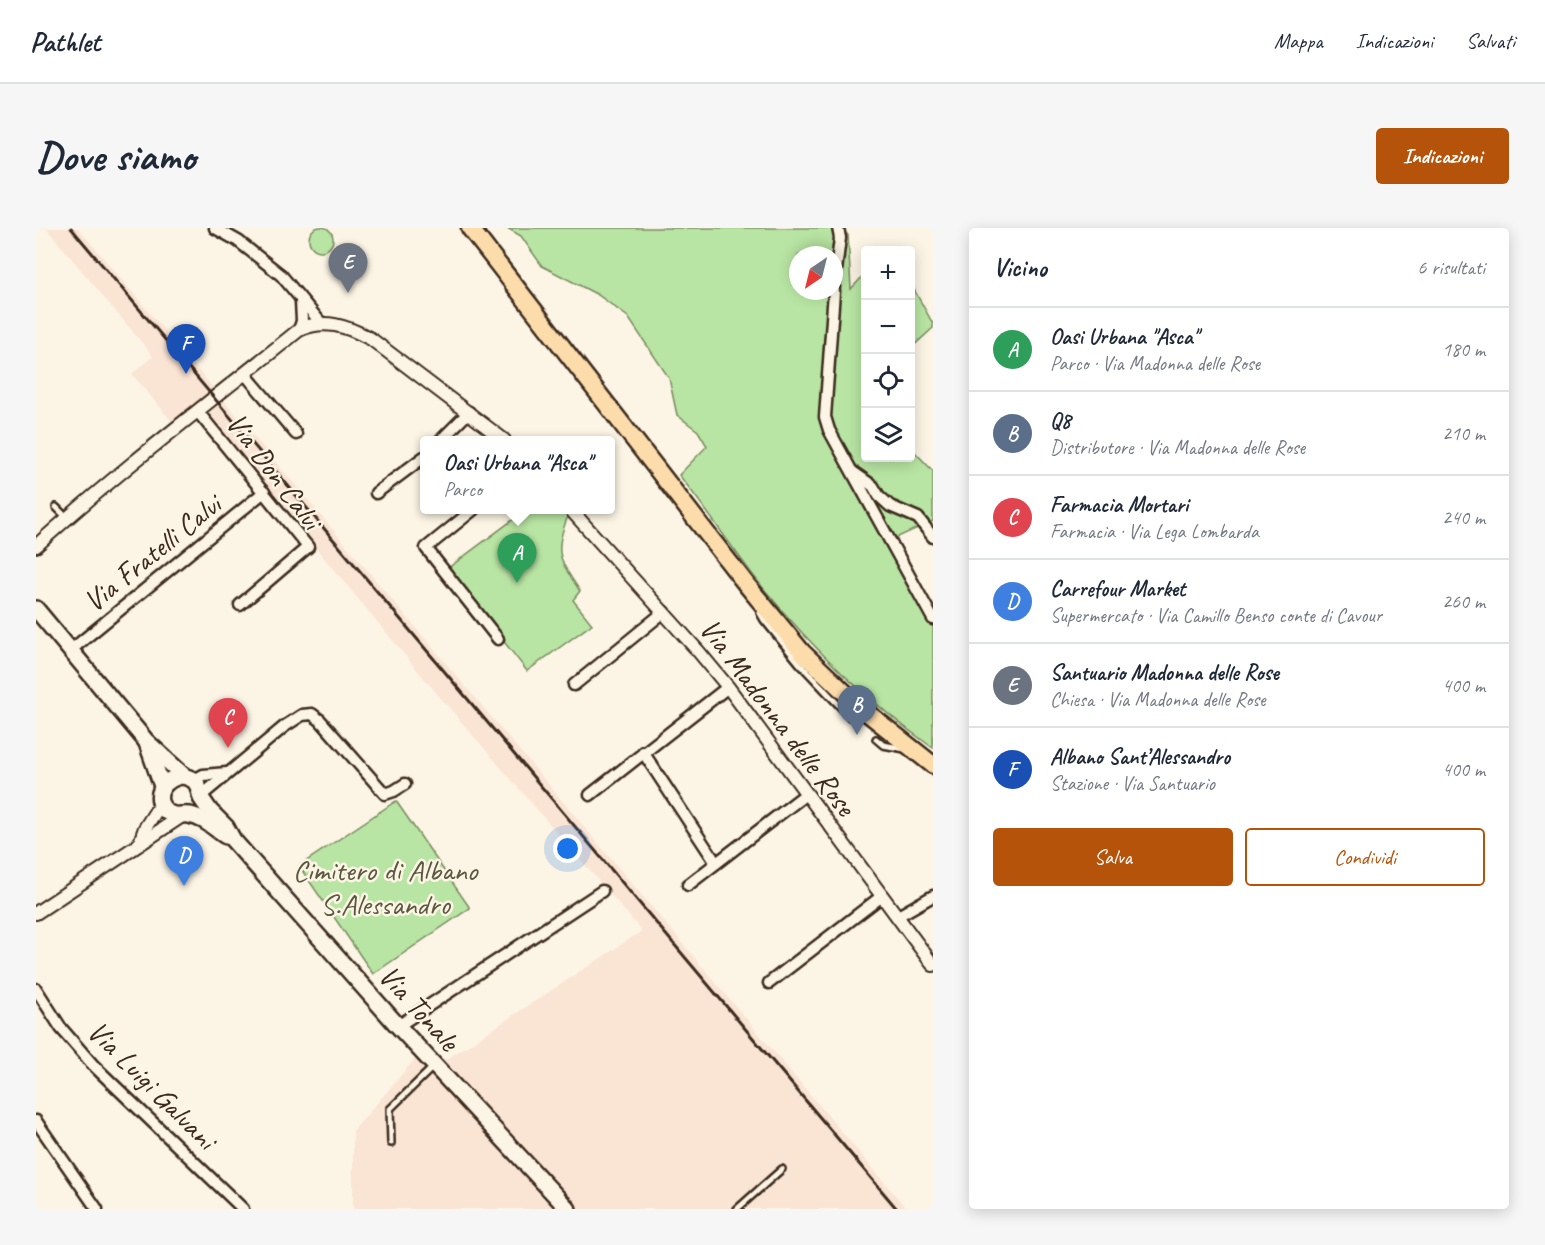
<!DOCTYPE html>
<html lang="it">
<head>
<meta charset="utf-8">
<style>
  :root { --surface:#fff; --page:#f6f6f7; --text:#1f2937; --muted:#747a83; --line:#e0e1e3; --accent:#b45309 }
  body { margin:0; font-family:Caveat,sans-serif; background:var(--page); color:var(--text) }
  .controls { position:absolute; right:18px; top:18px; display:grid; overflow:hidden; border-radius:6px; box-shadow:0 3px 15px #0003 }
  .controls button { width:54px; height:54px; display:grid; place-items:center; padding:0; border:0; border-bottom:2px solid var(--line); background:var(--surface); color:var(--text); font:30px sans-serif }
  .compass { position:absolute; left:753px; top:18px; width:54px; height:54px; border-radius:50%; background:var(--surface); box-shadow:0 3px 15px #0003; rotate:215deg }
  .you { position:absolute; left:532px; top:621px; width:21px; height:21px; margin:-15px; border:4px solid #fff; border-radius:50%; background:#1a73e8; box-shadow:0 0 0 9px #1a73e833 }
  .badge { display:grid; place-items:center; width:39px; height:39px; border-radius:50%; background:var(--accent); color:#fff; font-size:20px; font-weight:700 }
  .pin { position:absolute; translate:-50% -50px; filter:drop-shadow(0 2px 3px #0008) }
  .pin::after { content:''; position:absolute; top:32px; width:21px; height:18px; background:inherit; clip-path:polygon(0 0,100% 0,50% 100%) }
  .popup { position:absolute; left:384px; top:208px; width:195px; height:78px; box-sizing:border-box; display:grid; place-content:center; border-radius:6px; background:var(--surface); filter:drop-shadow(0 2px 4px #0005); font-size:20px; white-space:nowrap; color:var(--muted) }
  .popup b { font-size:22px; color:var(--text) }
  .popup::after { content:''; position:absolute; left:50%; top:100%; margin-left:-12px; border:12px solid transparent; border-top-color:var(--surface) }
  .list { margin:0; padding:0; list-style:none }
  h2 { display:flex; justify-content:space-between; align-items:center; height:78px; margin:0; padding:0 24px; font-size:26px }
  h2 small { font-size:20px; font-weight:400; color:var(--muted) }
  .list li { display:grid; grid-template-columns:39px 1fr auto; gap:18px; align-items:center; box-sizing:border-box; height:84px; padding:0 24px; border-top:2px solid var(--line) }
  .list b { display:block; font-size:22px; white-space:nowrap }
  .list p { margin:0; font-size:20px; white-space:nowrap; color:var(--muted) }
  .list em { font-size:20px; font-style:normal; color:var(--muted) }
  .actions { display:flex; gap:12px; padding:18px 24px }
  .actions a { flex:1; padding:14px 0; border:2px solid var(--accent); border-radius:6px; text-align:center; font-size:21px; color:var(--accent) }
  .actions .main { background:var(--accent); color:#fff }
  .icon { flex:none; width:33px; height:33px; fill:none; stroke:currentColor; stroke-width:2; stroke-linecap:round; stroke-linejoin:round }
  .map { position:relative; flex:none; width:897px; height:981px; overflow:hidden; border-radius:6px }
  header { display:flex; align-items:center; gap:36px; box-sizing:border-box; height:84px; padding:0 30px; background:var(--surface); border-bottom:2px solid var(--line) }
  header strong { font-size:28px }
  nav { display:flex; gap:33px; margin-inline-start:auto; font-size:21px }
  .intro { display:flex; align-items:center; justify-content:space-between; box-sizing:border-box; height:144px; padding:0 36px }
  h1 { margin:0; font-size:42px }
  .button { padding:15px 27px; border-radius:6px; background:var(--accent); color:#fff; font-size:21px; font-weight:700 }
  main { display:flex; gap:36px; padding:0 36px }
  aside { flex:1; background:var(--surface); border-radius:6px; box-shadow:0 3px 15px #0003 }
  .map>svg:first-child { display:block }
  .built { fill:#fae4d4 }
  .green { fill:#b8e5a3; stroke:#7a8860; stroke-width:1.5; fill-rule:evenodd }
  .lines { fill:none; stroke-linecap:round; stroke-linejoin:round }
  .service-casing { stroke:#3b2a1e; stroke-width:10 }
  .minor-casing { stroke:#3b2a1e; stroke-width:15 }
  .tertiary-casing { stroke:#3b2a1e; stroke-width:16 }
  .secondary-casing { stroke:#3b2a1e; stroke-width:20 }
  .trunk-casing { stroke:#3b2a1e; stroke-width:21 }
  .service { stroke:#fcf5e5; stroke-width:5 }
  .minor { stroke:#fcf5e5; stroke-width:10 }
  .tertiary { stroke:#fcf5e5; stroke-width:12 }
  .secondary { stroke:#fcf5e5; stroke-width:15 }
  .trunk { stroke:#fddcac; stroke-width:16 }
  .rail { stroke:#3b2a1e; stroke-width:3 }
  .labels { text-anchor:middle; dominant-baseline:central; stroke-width:5; stroke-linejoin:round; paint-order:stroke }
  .street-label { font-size:30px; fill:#3b2a1e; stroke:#fcf5e5 }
  .park-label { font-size:30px; fill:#5a593f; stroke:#fcf5e5 }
</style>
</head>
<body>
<header>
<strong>Pathlet</strong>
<nav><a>Mappa</a><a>Indicazioni</a><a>Salvati</a></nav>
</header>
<div class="intro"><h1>Dove siamo</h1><a class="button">Indicazioni</a></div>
<main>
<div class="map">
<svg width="897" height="981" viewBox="0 0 897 981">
  <rect width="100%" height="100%" fill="#fcf5e5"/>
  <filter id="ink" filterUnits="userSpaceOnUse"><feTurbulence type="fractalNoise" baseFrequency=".0167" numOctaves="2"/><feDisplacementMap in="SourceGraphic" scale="12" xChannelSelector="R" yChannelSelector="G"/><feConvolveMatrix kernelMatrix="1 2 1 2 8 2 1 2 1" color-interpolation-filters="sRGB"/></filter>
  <g filter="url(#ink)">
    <!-- built -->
    <path class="built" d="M10 0H42L871 981H317V903L379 831H411L606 703 397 461 161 177 138 196 96 146 117 128Z"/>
    <!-- green -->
    <g class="green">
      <circle cx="285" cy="11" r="12"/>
      <path d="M471 0H804L812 7 815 61 829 46 830 230H874L875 220 897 243V293L853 313 897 396V520C831 473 779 423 728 361 698 324 673 284 643 247L671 218 662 203 641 187 633 150 592 89 562 67 506 38 485 8ZM762 27H798V63H762Z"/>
      <path d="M875 56 897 96V100L875 120Z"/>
      <path d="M490 282H529L533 285C518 324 521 329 544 363L537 372 556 396 491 443 411 341Z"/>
      <path d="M360 573 434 680 337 746 263 638Z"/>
    </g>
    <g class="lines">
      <defs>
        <g id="service">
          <path d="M20 279 31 290"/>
          <path d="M724 385 728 392 763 435 814 489"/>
          <path d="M840 511 847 517 869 521"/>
          <path d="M355 915 354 881 397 839"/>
          <path d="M701 981 746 941"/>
        </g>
        <g id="minor">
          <path d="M179 0 202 13 245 47 285 95"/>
          <path d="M798 59 804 10 802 0"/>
          <path d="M798 63 789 189 793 202 897 391"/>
          <path d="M263 102 266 93 265 73"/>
          <path d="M209 146 260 206"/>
          <path d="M162 184 272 319 204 377"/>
          <path d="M405 212 433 184"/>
          <path d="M817 244 837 258 843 268 854 278 882 290 897 309"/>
          <path d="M340 265 388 229"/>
          <path d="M437 282 390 320 462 411"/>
          <path d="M35 422 228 264"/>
          <path d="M538 457 628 384"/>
          <path d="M607 524 680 635"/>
          <path d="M158 552 167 547 191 545"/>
          <path d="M554 567 692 459"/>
          <path d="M165 568 249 498 266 487 276 486 284 492 349 566 358 563 369 556"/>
          <path d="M652 657 770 566"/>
          <path d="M862 688 897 668"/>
          <path d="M733 755 846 668"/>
          <path d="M0 761 25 800 57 837 207 981"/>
          <path d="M362 798 566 663"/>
          <path d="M0 893 61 981"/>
        </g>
        <g id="tertiary">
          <path d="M535 282 663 424 692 459 897 737"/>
          <path d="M0 318C84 242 175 173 263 102 288 90 311 98 335 111L468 212"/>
          <path d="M104 614 109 600 125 575"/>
          <path d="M0 685 146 588"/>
        </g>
        <g id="secondary">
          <path d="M0 381 110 513 148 548 158 552 162 558 165 570 174 583 190 599 197 612 362 798 532 981"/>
          <path d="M111 515 126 558"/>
          <path d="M148 548C130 548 114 568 130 583 138 590 144 586 153 587 167 589 178 600 190 608"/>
        </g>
        <path id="trunk" d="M434 0 710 356 766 424 824 479 897 537"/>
      </defs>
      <!-- service casing -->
      <use href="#service" class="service-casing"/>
      <!-- minor casing -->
      <use href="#minor" class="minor-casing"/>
      <!-- tertiary casing -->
      <use href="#tertiary" class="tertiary-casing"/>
      <!-- secondary casing -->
      <use href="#secondary" class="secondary-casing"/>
      <!-- trunk casing -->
      <use href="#trunk" class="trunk-casing"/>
      <!-- service -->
      <use href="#service" class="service"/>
      <!-- minor -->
      <use href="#minor" class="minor"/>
      <!-- tertiary -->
      <use href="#tertiary" class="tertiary"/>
      <!-- secondary -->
      <use href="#secondary" class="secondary"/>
      <!-- trunk -->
      <use href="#trunk" class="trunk"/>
      <!-- rail -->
      <path class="rail" d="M35 0 861 981"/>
    </g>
  </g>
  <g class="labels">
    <!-- street labels -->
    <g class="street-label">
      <text transform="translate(238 243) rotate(53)">Via Don Calvi</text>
      <text transform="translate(116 325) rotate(-39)">Via Fratelli Calvi</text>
      <text transform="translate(742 489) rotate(53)">Via Madonna delle Rose</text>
      <text transform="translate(383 780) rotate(48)">Via Tonale</text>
      <text transform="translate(116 857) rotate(45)">Via Luigi Galvani</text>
    </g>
    <!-- park labels -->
    <g class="park-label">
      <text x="349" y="642">Cimitero di Albano<tspan x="349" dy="34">S.Alessandro</tspan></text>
    </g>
  </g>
</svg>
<div class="controls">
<button>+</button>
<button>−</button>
<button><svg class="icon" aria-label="locate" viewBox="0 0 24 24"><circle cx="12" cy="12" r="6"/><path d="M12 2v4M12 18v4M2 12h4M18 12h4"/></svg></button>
<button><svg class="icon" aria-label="layers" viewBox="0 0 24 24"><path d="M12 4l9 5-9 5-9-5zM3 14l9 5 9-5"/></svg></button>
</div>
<svg class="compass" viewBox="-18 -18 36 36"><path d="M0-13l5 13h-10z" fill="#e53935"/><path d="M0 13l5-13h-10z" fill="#747a83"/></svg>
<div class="you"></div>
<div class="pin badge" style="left:481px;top:355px;background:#2e9e5b">A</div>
<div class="popup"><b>Oasi Urbana &quot;Asca&quot;</b>Parco</div>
<div class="pin badge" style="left:821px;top:507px;background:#5c6f8a">B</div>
<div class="pin badge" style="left:192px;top:520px;background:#e0444e">C</div>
<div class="pin badge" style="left:148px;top:658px;background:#3f7fe0">D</div>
<div class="pin badge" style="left:312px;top:65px;background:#6b7280">E</div>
<div class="pin badge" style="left:150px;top:146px;background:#1a4fb4">F</div>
</div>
<aside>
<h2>Vicino<small>6 risultati</small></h2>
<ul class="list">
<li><span class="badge" style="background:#2e9e5b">A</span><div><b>Oasi Urbana &quot;Asca&quot;</b><p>Parco · Via Madonna delle Rose</p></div><em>180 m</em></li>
<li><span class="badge" style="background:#5c6f8a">B</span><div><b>Q8</b><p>Distributore · Via Madonna delle Rose</p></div><em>210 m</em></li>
<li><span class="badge" style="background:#e0444e">C</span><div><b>Farmacia Mortari</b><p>Farmacia · Via Lega Lombarda</p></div><em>240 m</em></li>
<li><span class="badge" style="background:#3f7fe0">D</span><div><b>Carrefour Market</b><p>Supermercato · Via Camillo Benso conte di Cavour</p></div><em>260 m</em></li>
<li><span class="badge" style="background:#6b7280">E</span><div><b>Santuario Madonna delle Rose</b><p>Chiesa · Via Madonna delle Rose</p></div><em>400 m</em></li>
<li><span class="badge" style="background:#1a4fb4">F</span><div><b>Albano Sant’Alessandro</b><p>Stazione · Via Santuario</p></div><em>400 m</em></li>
</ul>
<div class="actions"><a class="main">Salva</a><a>Condividi</a></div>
</aside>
</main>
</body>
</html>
